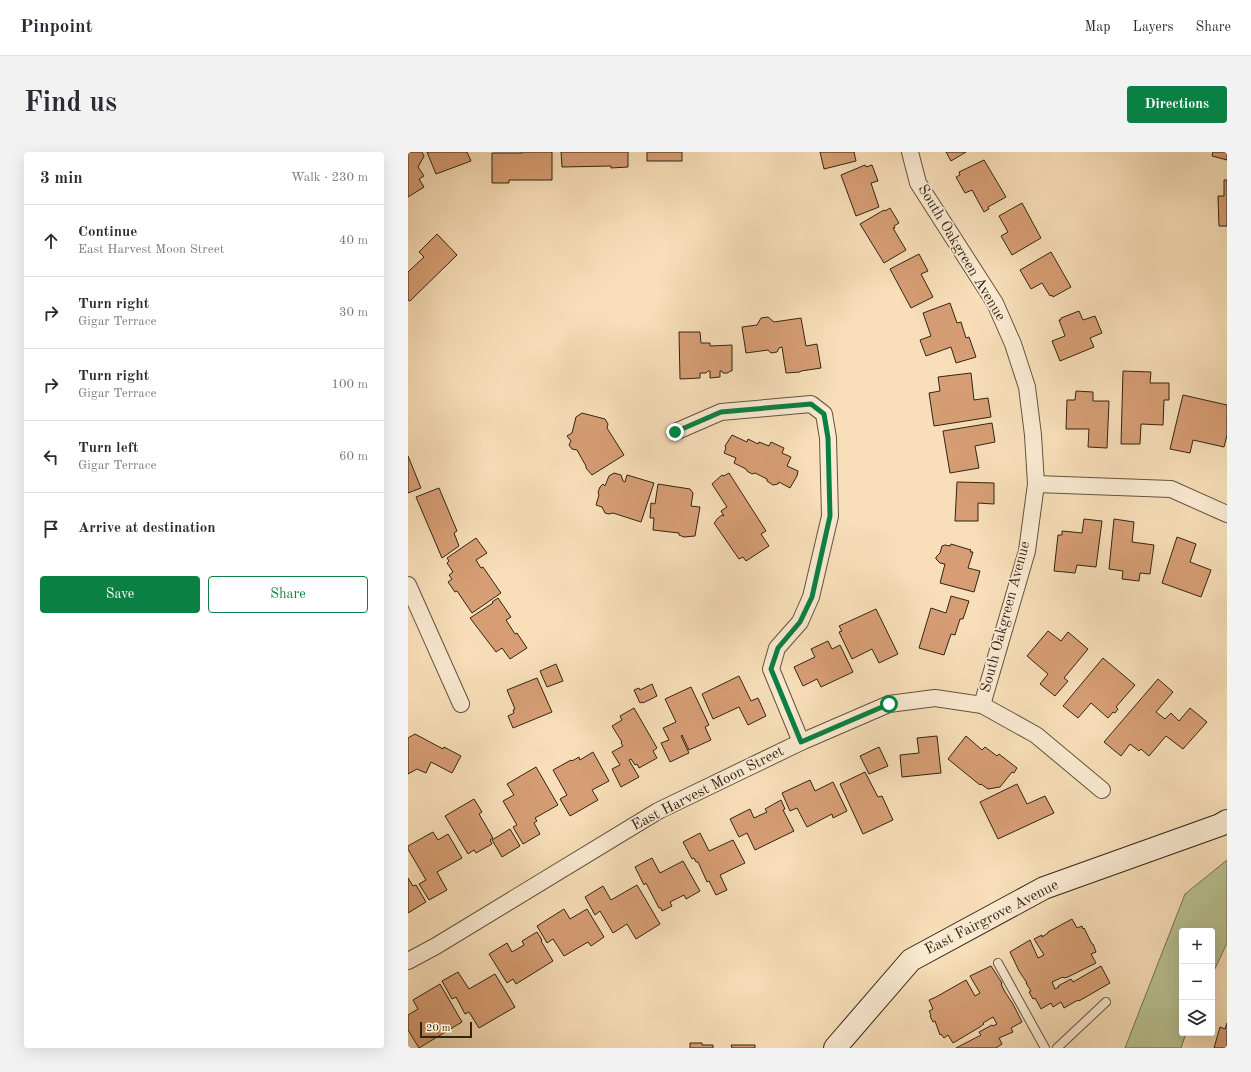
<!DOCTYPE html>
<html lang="en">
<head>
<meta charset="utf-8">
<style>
  :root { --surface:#fff; --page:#f2f2f3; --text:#2b2b33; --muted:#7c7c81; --line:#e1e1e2; --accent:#0b8043 }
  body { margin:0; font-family:"Old Standard TT",serif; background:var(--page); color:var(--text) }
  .controls { position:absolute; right:12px; bottom:12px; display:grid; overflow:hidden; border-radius:4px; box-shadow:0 4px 16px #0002 }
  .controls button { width:36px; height:36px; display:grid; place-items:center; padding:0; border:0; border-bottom:1px solid var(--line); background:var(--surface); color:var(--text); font:20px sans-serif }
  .scale { position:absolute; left:12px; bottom:10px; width:52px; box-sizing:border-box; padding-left:4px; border:2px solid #312413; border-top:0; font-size:11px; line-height:14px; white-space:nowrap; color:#312413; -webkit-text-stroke:3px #faead2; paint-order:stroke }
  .stop { position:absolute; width:12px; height:12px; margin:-9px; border:3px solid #0b8043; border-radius:50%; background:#fff }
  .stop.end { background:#0b8043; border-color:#fff; box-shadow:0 1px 4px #0008 }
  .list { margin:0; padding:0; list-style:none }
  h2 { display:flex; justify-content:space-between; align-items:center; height:52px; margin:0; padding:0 16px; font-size:17px }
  h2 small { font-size:13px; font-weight:400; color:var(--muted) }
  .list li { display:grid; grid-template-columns:26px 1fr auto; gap:12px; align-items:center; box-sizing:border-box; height:72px; padding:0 16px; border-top:1px solid var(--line) }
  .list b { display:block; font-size:15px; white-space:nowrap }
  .list p { margin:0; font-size:13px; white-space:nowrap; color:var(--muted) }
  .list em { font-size:13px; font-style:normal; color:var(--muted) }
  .actions { display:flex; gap:8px; padding:12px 16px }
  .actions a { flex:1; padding:9px 0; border:1px solid var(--accent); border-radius:4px; text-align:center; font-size:14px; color:var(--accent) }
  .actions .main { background:var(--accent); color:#fff }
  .icon { flex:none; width:22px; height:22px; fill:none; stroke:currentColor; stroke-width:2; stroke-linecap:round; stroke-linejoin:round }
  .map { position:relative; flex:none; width:819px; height:896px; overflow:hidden; border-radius:4px }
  header { display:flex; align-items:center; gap:24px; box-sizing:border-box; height:56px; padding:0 20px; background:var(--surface); border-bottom:1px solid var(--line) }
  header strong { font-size:19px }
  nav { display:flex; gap:22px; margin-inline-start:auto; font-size:14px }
  .intro { display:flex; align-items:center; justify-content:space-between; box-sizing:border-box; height:96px; padding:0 24px }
  h1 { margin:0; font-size:28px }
  .button { padding:10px 18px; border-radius:4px; background:var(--accent); color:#fff; font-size:14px; font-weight:700 }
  main { display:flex; gap:24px; padding:0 24px }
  aside { flex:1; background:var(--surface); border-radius:4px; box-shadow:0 4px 16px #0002 }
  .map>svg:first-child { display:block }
  .green { fill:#b9c292; stroke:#757352 }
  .building { fill:#d79e75; stroke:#312413 }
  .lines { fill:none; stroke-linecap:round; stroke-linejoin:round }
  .lane-casing { stroke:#63533c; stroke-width:10 }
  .street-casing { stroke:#63533c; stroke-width:18 }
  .secondary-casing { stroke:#312413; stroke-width:24 }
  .lane { stroke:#faead2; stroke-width:8 }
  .street { stroke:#faead2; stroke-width:16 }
  .secondary { stroke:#faead2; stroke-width:22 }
  .route { stroke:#0b8043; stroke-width:5 }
  .labels { text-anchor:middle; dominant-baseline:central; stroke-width:3.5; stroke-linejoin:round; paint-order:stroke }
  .street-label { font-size:15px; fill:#312413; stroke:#faead2 }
</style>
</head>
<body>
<header>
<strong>Pinpoint</strong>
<nav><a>Map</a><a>Layers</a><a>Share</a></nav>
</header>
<div class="intro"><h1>Find us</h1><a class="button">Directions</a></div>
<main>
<aside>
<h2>3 min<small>Walk · 230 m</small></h2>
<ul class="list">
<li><svg class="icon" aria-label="ahead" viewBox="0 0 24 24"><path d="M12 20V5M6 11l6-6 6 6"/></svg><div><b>Continue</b><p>East Harvest Moon Street</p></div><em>40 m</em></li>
<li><svg class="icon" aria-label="right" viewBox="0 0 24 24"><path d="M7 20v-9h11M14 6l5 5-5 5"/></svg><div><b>Turn right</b><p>Gigar Terrace</p></div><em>30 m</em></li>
<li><svg class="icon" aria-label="right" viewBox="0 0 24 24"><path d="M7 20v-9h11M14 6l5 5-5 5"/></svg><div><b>Turn right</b><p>Gigar Terrace</p></div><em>100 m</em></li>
<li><svg class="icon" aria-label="left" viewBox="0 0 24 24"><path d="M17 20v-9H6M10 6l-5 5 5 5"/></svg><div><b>Turn left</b><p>Gigar Terrace</p></div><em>60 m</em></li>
<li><svg class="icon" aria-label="arrive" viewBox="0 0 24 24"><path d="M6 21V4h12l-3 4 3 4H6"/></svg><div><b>Arrive at destination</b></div></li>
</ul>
<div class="actions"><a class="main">Save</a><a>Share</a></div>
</aside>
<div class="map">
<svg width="819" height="896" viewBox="0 0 819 896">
  <rect width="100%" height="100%" fill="#f8dfb9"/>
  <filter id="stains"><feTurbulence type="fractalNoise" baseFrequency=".005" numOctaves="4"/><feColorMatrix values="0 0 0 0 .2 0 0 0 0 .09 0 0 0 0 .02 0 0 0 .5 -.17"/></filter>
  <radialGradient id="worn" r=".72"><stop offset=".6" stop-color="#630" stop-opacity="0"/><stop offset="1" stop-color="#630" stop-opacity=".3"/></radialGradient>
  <!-- green -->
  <path class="green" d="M819 708V791L804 823V779H774V881H778L773 896H717L777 742Z"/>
  <!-- building -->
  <g class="building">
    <path d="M0 0H14L16 4 10 15 16 24 11 27 16 35 0 45Z"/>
    <path d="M19 0H59L63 9 28 22Z"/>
    <path d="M114 0H144V28H101V31H84V1H114Z"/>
    <path d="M153 0H220V15L203 16V14L154 15Z"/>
    <rect x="239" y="0" width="35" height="9"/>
    <path d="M412 0H446L448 9 416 17Z"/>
    <path d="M538 0H558L543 9Z"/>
    <path d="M805 0H819V8L804 4Z"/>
    <path d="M576 8 598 45 580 55 581 57 576 60 564 38 557 41 548 25 552 23 551 20Z"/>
    <path d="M457 13 458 15 464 13 470 29 463 31 471 55 448 64 433 23Z"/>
    <path d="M816 28H819V74H811L810 44H816Z"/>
    <path d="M614 51 633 86 604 103 593 84 600 80 591 64Z"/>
    <path d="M482 56 491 71 486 74 487 76H485L498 98 476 111 452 72 476 58 477 59Z"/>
    <path d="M29 82 49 103 2 149 0 148V120L16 105 11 100Z"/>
    <path d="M643 100 663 135 645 145 644 143 642 144 634 131 623 137 612 118Z"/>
    <path d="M511 102 520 119 513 122 525 145 503 156 482 117Z"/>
    <path d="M542 151 549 171 553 170 558 186 561 185 568 205 548 211 543 195 518 204 512 188 523 184 515 161Z"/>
    <path d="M671 159 675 168 687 164 694 181 682 186 686 195 652 209 644 189 657 184 651 168H653V166Z"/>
    <path d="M360 165 366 170 393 166 398 194 409 192 413 216 393 219 392 220 378 221 374 195 371 196 369 200 363 201 360 198 338 201 334 175 349 173 353 166Z"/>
    <path d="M271 180H292L293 191H302V194L324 193V219H322L320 221H315L314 219H312V225L302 226V219H300L298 221H292V226L272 227Z"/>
    <path d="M715 219 743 220 742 231H761V248H756L755 273 733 272 732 292H713Z"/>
    <path d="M563 221 566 248 580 246 583 265 526 274 521 241 532 239 530 225Z"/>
    <path d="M668 239 685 240V249H701L699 296 680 295 681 277H658L659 248H667Z"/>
    <path d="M775 243 819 253V283L816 295 785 288 782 301 762 297Z"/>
    <path d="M174 261 197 267 200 272 199 276 216 303 184 323 178 316V314L169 298 164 297 161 293 163 289 159 284 164 281 168 265Z"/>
    <path d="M584 271 587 290 567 294 571 316 542 321 535 279Z"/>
    <path d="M324 283 339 290 340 287 350 292 351 290 361 294 363 290 376 296 374 301 383 305 379 314 390 319 389 324 382 336 371 330 370 332 365 333 359 329V327L347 321 344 322 339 319 338 317 326 311 328 306 316 301 318 296 317 294Z"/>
    <path d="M0 304 13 336 0 341Z"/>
    <path d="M206 321 213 323 215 329 217 330 219 323 246 331 233 370 205 361 201 362 197 361 194 355 188 353 191 343 190 340 192 335 195 332 197 334 201 324Z"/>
    <path d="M321 321 358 379 353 382 361 394 338 409 335 405 331 407 306 371 308 369 309 367 314 363 316 364 313 359 319 355 304 332 314 323 316 324Z"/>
    <path d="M549 330 586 331V352L570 351V369H547Z"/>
    <path d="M250 332 282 337 285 341 283 354 292 355 287 384 276 385 271 383V381L245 378 246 366H242L243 351 247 352Z"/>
    <path d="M31 336 49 379 46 381 51 394 34 406 8 345Z"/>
    <path d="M676 367 694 369 688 415 669 413 667 421 646 419 650 383H654V379L674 381Z"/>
    <path d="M706 367 726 370 724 390 746 393 742 422 732 421 731 429 714 427 715 419 701 417Z"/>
    <path d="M769 385 788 392 782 410 803 418 793 445 754 431Z"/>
    <path d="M68 386 79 401 68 408 73 416 75 415 93 441 64 461 49 439 47 440 40 430 44 427 41 423 45 420 39 411 41 409 39 406Z"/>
    <path d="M543 392 563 398 562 400H565L560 416 572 419 566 440 532 431 537 412 532 411 528 407V405L532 401 534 394 537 393 542 394Z"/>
    <path d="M543 444 561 449 555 467H552L547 483 543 482 536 503 511 496 523 456 538 461Z"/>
    <path d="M90 446 103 465 98 468 107 482 109 481 119 496 102 507 94 496 88 500 62 466 85 451 84 450Z"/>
    <path d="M468 457 490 502 471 511 464 497 444 507 431 480 434 479 431 474Z"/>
    <path d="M640 479 653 489 660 480 680 497 656 526 660 529 647 544 632 532 640 522 619 504Z"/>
    <path d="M420 489 424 497 432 493 445 520 413 535 409 527 395 534 386 515 407 505 403 497Z"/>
    <path d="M695 506 727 533 708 555 710 557 707 561 705 560 700 566 683 551 670 566 655 554Z"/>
    <path d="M148 512 155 529 139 535 132 519Z"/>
    <path d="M331 524 343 549 350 546 358 564 340 573 331 555 305 567 294 542Z"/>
    <path d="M129 526 144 560 105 576 100 564 106 561 105 558 107 557 99 538Z"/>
    <path d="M750 527 765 540 748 560 757 567 763 561 771 569 782 556 799 570 775 597 758 584 741 604 733 597 731 599 722 592 713 604 696 590Z"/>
    <path d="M244 532 249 544 235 551 234 550 232 551 226 538 231 536 232 538Z"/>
    <path d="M283 535 301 573 297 575 303 588 281 598 274 583 273 584 281 601 262 610 253 591 261 588 255 576 268 570 257 547Z"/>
    <path d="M226 556 249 596 245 599 249 606 231 616 229 612 227 613 223 607 221 608 231 625 213 635 204 617 212 613 204 600 215 594 213 591 214 590 204 574 214 568 212 564Z"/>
    <path d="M7 582 35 597 36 595 53 604 44 621 23 610 18 621 9 617 0 622V586Z"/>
    <path d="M529 584 533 621 494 625 492 603 511 601 509 586Z"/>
    <path d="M558 584 574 598 577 595 589 604 591 602 609 616 606 621 604 620 592 635 580 637 573 632 572 633 540 607Z"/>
    <path d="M471 595 480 614 461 622 452 604Z"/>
    <path d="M185 600 201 629 184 638 190 648 162 664 152 647 159 643 145 618 163 608 164 609 171 605 172 608Z"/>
    <path d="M128 615 150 653 127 666 129 669 126 671 132 682 115 692 105 675 109 673 95 649 106 643 99 632Z"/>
    <path d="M457 620 470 645 474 644 485 668 455 682 432 632Z"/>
    <path d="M402 628 407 639 425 630 439 659 425 666 424 662 399 675 389 656 382 659 374 641Z"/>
    <path d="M609 632 619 652 637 644 646 661 590 687 572 650Z"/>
    <path d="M66 647 74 660 71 662 85 686 82 688 84 692 68 701 66 698 60 702 37 664Z"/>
    <path d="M373 648 377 657 375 658 386 679 347 698 339 681 331 685 322 667 342 657 346 666 359 660 357 657Z"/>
    <path d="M102 677 112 694 94 705 84 688Z"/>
    <path d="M25 680 30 688 40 682 54 706 29 720 39 738 21 748 11 732 18 728 0 697V694Z"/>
    <path d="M292 681 301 699 325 688 337 711 312 723 319 738 308 743 301 729 299 730 290 710H288L286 706 284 707 275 690Z"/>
    <path d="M244 706 252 721 275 709 292 739 278 747 276 743 262 750 264 754 254 759 253 756H251L238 731 236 733 227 715Z"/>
    <path d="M0 726 5 734 8 733 18 750 0 761Z"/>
    <path d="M229 733 252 772 228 787 219 772 205 781 192 759 187 763 177 745 195 734 203 748Z"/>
    <path d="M156 757 162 767 179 757 196 785 183 794 180 790 156 804 145 787 139 791 129 774Z"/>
    <path d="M664 767 669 776 674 774 675 777 676 776 684 792H685L688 800 683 802 688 811 660 825 656 826 655 825 644 830 647 837 651 835 650 834 663 827 665 830 693 814 702 831 671 849 670 848 656 856 653 850 645 855 643 851 633 857 627 846 625 847 621 840 623 839 618 831H619L611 819 602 800 622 788 630 806 636 803 626 787 634 783V785L640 781V780Z"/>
    <path d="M129 780 134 788 133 789 145 809 108 832 105 827 99 831 81 802 99 791 104 800 116 793 114 789Z"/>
    <path d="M583 814 594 831 593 832 597 840 605 852 614 870 603 876 605 880 591 886 594 892 588 896H548L573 883 571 880 584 873 585 874 589 872 585 865 575 871 576 872 572 875 545 891 540 883 536 886 533 882 532 883 527 869 525 870 522 864 523 863 521 859 525 857 521 848 528 845 558 828 567 844 572 841 562 824Z"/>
    <path d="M50 820 61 837 87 822 107 855 71 876 61 860 57 862 48 845 44 847 34 829Z"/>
    <path d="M32 832 54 870 11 896 0 878V863L10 857 5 848Z"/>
    <path d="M819 871V896H806L812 875 817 877Z"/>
    <path d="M282 891H294V893H305V896H282Z"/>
    <path d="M323 893H347V896H324Z"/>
  </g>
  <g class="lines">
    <defs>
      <g id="lane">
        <path d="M590 811 637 896"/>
        <path d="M649 896 698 850"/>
      </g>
      <g id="street">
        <path d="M502 0 510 31 587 151 605 192 619 235 625 283 628 332 619 399 574 553"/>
        <path d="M267 280 313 260 403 252 416 262 420 286 422 364 403 445 392 470 369 496 363 517 393 590"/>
        <path d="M628 332 763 337 819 362"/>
        <path d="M0 433 53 552"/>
        <path d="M0 809 28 794 250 659 393 590 481 552 527 546 574 553 628 583 694 638"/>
      </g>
      <path id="secondary" d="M427 896 503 808 636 736 812 673 819 669"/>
    </defs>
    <!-- lane casing -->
    <use href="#lane" class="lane-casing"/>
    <!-- street casing -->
    <use href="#street" class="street-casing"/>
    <!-- secondary casing -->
    <use href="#secondary" class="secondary-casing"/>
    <!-- lane -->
    <use href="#lane" class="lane"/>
    <!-- street -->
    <use href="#street" class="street"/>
    <!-- secondary -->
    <use href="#secondary" class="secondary"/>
  </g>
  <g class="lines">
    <!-- route -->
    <path class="route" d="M267 280 313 260 403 252 416 262 420 286 422 364 404 445 392 470 370 496 363 517 393 590 481 552"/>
  </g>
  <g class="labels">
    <!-- street labels -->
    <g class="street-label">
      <text transform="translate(553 101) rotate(59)">South Oakgreen Avenue</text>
      <text transform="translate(598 465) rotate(-75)">South Oakgreen Avenue</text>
      <text transform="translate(300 637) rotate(-27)">East Harvest Moon Street</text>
      <text transform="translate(584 766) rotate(-27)">East Fairgrove Avenue</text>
    </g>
  </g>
  <rect width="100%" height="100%" filter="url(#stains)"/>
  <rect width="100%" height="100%" fill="url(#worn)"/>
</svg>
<div class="controls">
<button>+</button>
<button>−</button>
<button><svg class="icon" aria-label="layers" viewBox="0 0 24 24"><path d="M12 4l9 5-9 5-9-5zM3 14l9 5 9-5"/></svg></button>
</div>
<div class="scale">20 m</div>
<div class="stop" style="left:481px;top:552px"></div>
<div class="stop end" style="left:267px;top:280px"></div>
</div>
</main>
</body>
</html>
